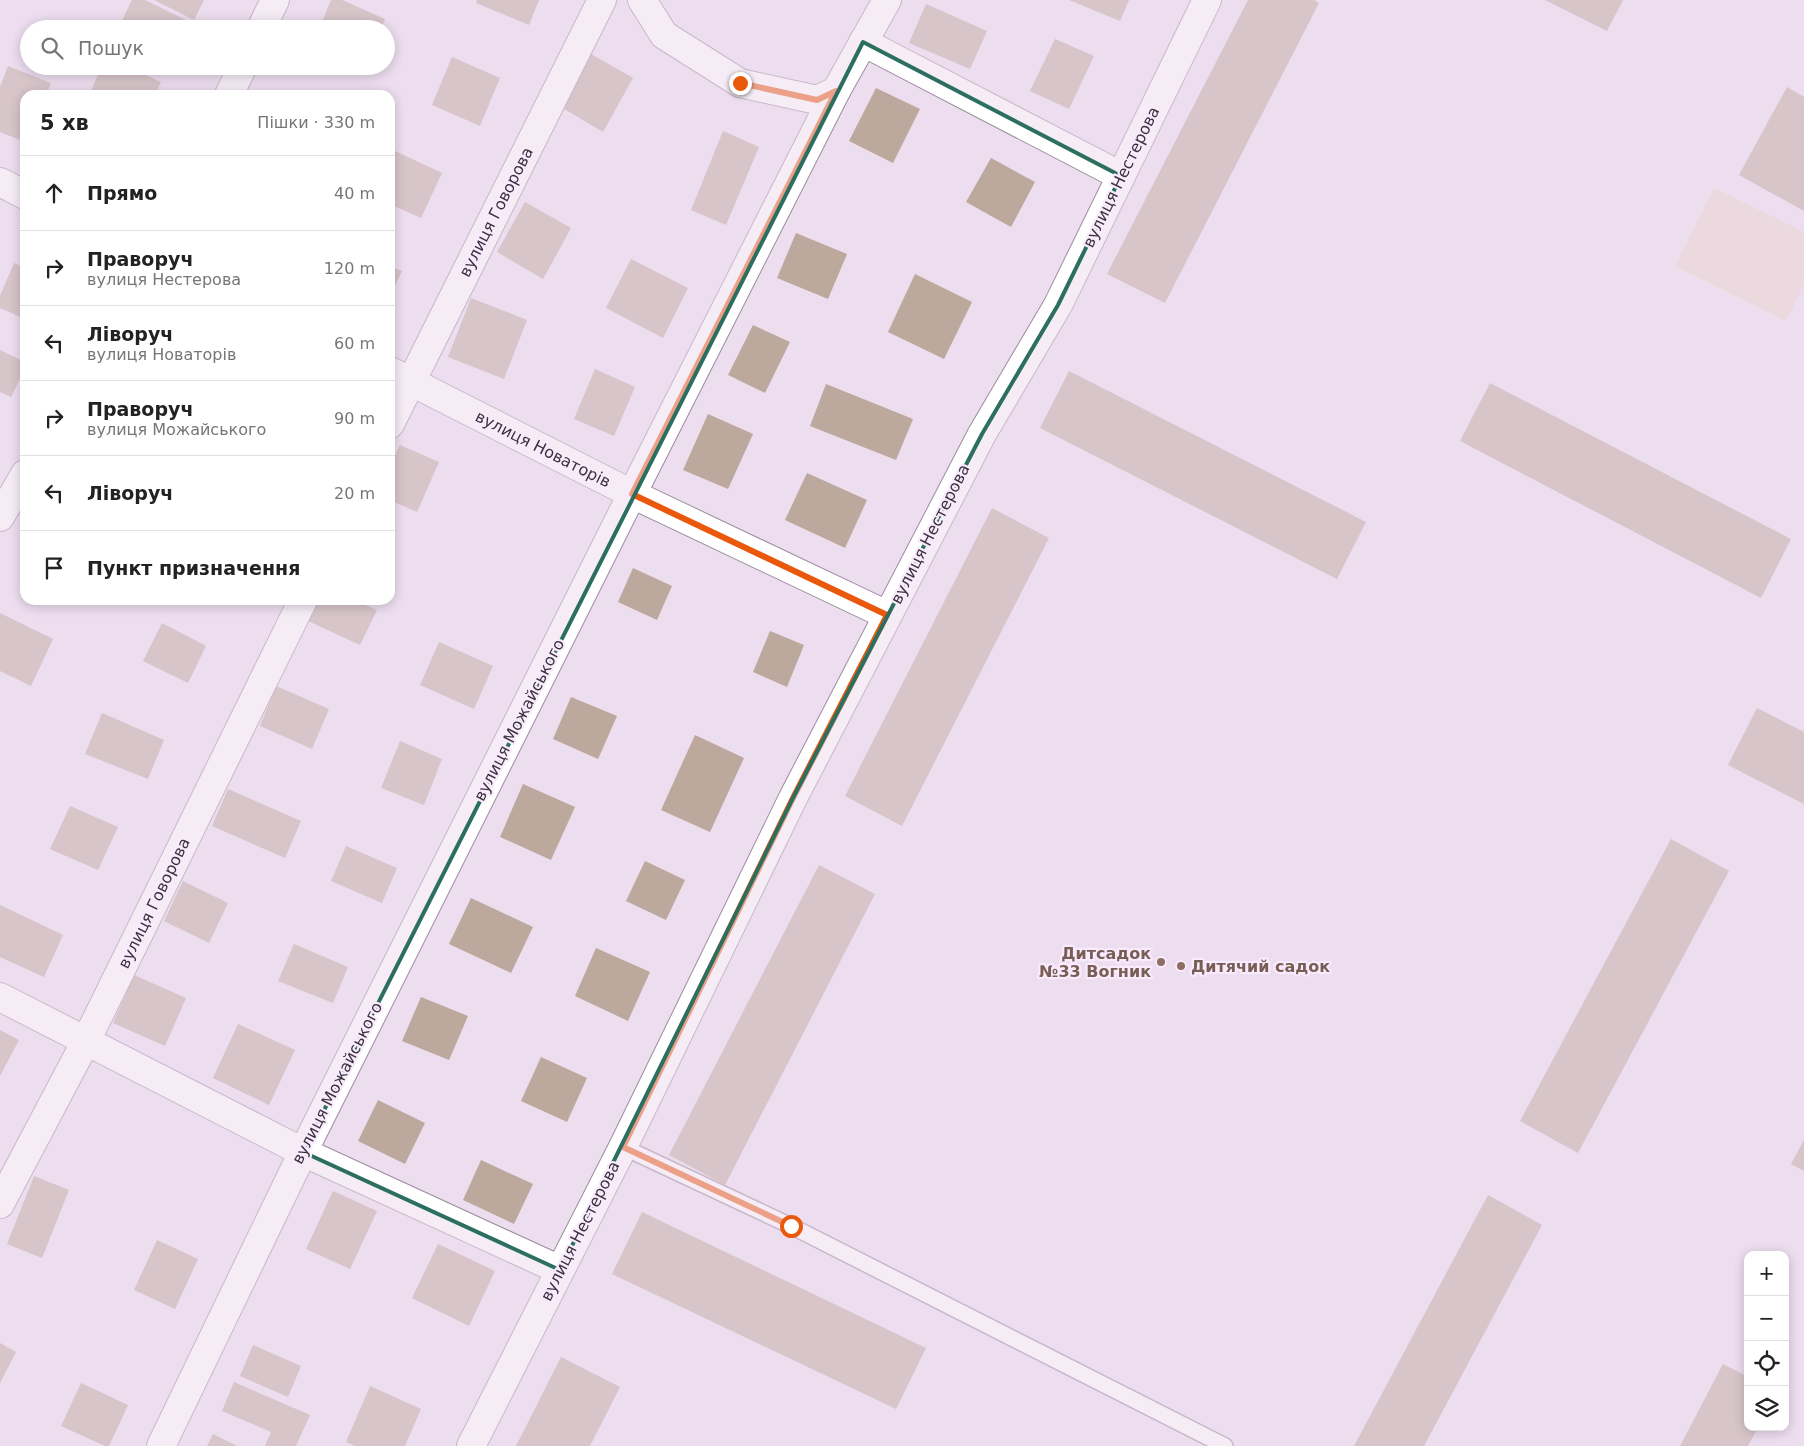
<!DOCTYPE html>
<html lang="uk">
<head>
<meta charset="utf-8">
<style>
  :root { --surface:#fff; --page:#f6f6f6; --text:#222; --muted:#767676; --line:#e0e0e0 }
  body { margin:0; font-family:"DejaVu Sans",sans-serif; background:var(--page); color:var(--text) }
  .controls { position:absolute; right:15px; bottom:15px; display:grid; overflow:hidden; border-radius:10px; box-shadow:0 2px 12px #0003 }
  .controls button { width:45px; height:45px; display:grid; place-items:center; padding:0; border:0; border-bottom:1px solid var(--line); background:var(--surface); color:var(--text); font:25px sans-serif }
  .stop { position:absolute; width:15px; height:15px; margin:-11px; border:4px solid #ea580c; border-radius:50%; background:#fff }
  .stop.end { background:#ea580c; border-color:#fff; box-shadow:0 1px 5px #0008 }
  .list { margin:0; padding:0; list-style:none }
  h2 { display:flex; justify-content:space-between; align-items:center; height:65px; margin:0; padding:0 20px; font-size:21px }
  h2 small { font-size:16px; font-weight:400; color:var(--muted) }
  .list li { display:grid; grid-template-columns:32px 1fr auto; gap:15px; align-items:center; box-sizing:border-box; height:75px; padding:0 20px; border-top:1px solid var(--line) }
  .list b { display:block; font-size:19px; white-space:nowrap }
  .list p { margin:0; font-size:16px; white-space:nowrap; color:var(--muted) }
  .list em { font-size:16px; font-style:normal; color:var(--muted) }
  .icon { flex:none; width:28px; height:28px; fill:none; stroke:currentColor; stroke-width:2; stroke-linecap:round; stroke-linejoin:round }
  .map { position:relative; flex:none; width:1804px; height:1446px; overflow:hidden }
  .search { position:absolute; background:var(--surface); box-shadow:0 2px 12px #0003; left:20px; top:20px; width:375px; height:55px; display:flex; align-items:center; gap:12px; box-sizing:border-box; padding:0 18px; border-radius:28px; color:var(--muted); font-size:19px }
  .panel { position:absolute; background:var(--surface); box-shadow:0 2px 12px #0003; left:20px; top:90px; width:375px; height:515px; border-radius:15px }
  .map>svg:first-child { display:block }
  .industrial { fill:#ecd3cc }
  .building { fill:#bca89c }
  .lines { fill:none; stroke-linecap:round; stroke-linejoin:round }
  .lane-casing { stroke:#9b8d9e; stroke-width:18 }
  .street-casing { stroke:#9b8d9e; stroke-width:30 }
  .secondary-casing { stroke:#9b8d9e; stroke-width:30 }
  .lane { stroke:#fff; stroke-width:15 }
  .street { stroke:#fff; stroke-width:28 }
  .secondary { stroke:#fff; stroke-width:28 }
  .route { stroke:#ea580c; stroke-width:6 }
  .marked { fill:none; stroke:#2c6f60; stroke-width:4; stroke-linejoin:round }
  .education-dot { fill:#8d6e63; stroke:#f9eafd; stroke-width:2 }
  .labels { text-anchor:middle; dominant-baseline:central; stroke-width:4.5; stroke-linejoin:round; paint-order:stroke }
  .street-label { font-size:16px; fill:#38333a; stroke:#f9eafd }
  .education-label { font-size:16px; font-weight:bold; fill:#785e54; stroke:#f9eafd; text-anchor:end }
</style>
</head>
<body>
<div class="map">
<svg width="1804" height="1446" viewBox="0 0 1804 1446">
  <rect width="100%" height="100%" fill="#ecddef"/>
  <!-- industrial -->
  <path class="industrial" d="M1714 188 1804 232V284L1786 321 1675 266Z"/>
  <!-- building -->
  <g class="building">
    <path d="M132 0H145L192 23 190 29H118Z"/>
    <path d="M154 0H204L194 20Z"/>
    <path d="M331 0H342L385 19 381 29H319Z"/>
    <path d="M477 0H539L529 25 476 3Z"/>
    <path d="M1069 0H1129L1120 21Z"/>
    <path d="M1248 0H1314L1319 3 1165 303 1107 274Z"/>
    <path d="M1545 0H1623L1607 31Z"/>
    <path d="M926 4 987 31 970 69 909 43Z"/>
    <path d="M1055 39 1094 56 1069 109 1030 91Z"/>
    <path d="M591 54 633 78 603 132 561 107Z"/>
    <path d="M452 57 500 78 480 126 432 105Z"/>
    <path d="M8 66 51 83 46 95H25V142L0 132V87Z"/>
    <path d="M102 66H126L161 82 155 95H89Z"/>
    <path d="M1787 87 1804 97V211L1739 175Z"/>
    <path d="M876 88 920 109 893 163 849 141Z"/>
    <path d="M723 131 759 147 726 225 691 210Z"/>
    <path d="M395 151 442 173 421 218 390 204V162Z"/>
    <path d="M991 158 1035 182 1011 227 966 202Z"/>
    <path d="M525 202 571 228 543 279 497 252Z"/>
    <path d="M796 233 847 254 828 299 777 278Z"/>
    <path d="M631 259 688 288 663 338 606 308Z"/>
    <path d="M14 263 25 268V319L0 308V296Z"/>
    <path d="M390 266 402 271 390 297Z"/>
    <path d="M915 274 972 302 944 359 888 332Z"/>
    <path d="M471 298 527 320 504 379 448 357Z"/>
    <path d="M753 325 790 342 765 393 728 375Z"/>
    <path d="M0 350 25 362V368L11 397 0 392Z"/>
    <path d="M595 369 635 387 614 436 574 419Z"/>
    <path d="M1069 371 1366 522 1337 579 1040 428Z"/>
    <path d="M1490 383 1791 539 1761 598 1460 441Z"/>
    <path d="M826 384 913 419 896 460 810 426Z"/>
    <path d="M708 414 753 434 728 489 683 470Z"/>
    <path d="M400 445 439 462 417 512 390 500V466Z"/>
    <path d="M807 473 867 500 845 548 785 520Z"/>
    <path d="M992 508 1049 538 902 826 845 796Z"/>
    <path d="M25 562V574L20 571Z"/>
    <path d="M633 568 672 586 657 620 618 602Z"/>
    <path d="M318 600H354L377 610 360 645 308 621Z"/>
    <path d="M0 613 53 639 31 686 0 671Z"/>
    <path d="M162 623 206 646 188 683 143 661Z"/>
    <path d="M770 631 804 645 787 687 753 672Z"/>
    <path d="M439 642 493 666 474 709 420 685Z"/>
    <path d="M276 686 329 709 312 749 260 726Z"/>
    <path d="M571 697 617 716 598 759 553 739Z"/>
    <path d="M1757 708 1804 732V804L1728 765Z"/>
    <path d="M102 713 164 740 148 779 85 754Z"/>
    <path d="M695 735 744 758 710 832 661 810Z"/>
    <path d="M400 741 442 759 424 805 381 788Z"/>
    <path d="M523 784 575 807 551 860 500 837Z"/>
    <path d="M228 789 301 821 285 858 212 826Z"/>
    <path d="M70 806 118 827 98 870 50 849Z"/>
    <path d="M1671 839 1729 871 1578 1153 1520 1121Z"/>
    <path d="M346 846 397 868 382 903 331 881Z"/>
    <path d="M645 861 685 880 666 920 626 901Z"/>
    <path d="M819 865 875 894 725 1185 669 1155Z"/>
    <path d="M183 881 228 903 209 943 164 921Z"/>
    <path d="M471 898 533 927 511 973 449 944Z"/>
    <path d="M0 905 63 935 44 977 0 957Z"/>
    <path d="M294 944 348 967 333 1003 278 981Z"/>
    <path d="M596 948 650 972 628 1021 575 996Z"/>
    <path d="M134 975 186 998 165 1046 113 1023Z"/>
    <path d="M421 997 468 1016 449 1060 402 1041Z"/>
    <path d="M238 1024 295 1050 269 1105 213 1078Z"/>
    <path d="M0 1030 19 1040 0 1076Z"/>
    <path d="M541 1057 587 1078 567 1122 521 1101Z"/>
    <path d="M378 1100 425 1123 405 1164 358 1141Z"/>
    <path d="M1804 1140V1171L1791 1164Z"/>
    <path d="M481 1160 533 1184 514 1224 463 1200Z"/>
    <path d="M34 1176 69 1190 42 1258 7 1244Z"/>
    <path d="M333 1191 377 1211 350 1269 306 1249Z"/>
    <path d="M1488 1195 1542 1225 1424 1446H1354Z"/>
    <path d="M642 1212 926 1348 896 1409 612 1274Z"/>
    <path d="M157 1240 198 1259 175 1309 134 1290Z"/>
    <path d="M438 1244 495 1271 469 1326 412 1298Z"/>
    <path d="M0 1343 16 1352 0 1383Z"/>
    <path d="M253 1345 301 1366 288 1397 240 1376Z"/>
    <path d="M561 1357 620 1387 590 1446H516Z"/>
    <path d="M1723 1364 1748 1377V1427H1758L1748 1446H1680Z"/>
    <path d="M234 1382 310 1415 296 1446H265L271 1432 222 1411Z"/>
    <path d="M81 1383 128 1405 109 1446H105L61 1426Z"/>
    <path d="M370 1386 421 1409 405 1446H355L346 1442Z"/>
    <path d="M213 1434 237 1446H207Z"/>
  </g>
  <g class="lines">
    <defs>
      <path id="lane" d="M623 1147 791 1226 1225 1446"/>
      <g id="street">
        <path d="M642 0 664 35 740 83 817 100 836 91"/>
        <path d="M261 29 275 0"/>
        <path d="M863 42 1121 176"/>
        <path d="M229 95 243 66"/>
        <path d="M0 182 25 195"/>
        <path d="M390 371 632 494 887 615"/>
        <path d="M390 424 602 0"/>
        <path d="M0 517 25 474"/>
        <path d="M0 997 303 1152 560 1270"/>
        <path d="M0 1204 86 1041 303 600"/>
        <path d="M161 1446 303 1152 632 494 836 91 887 0"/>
      </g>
      <path id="secondary" d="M471 1446 623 1147 793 798 982 434 1058 305 1207 0"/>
    </defs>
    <!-- lane casing -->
    <use href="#lane" class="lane-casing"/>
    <!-- street casing -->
    <use href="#street" class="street-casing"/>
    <!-- secondary casing -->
    <use href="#secondary" class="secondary-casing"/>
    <!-- lane -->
    <use href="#lane" class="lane"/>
    <!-- street -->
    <use href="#street" class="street"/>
    <!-- secondary -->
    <use href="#secondary" class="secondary"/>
  </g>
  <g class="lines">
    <!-- route -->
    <path class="route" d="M740 83 817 100 836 91 632 494 887 615 793 798 623 1147 791 1226"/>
  </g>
  <!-- marked area -->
  <path d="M0 0H1804V1446H0ZM863 42 1121 176 1058 305 982 434 793 798 560 1270 303 1152Z" fill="#ecddef" fill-opacity=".55" fill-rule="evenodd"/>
  <path class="marked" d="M863 42 1121 176 1058 305 982 434 793 798 560 1270 303 1152Z"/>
  <!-- markers -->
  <g class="education-dot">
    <circle cx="1161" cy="962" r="5"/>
    <circle cx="1181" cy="966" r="5"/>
  </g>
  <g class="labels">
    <!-- street labels -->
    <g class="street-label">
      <text transform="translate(1121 177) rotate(-64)">вулиця Нестерова</text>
      <text transform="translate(496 212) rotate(-63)">вулиця Говорова</text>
      <text transform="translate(543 449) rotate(27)">вулиця Новаторів</text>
      <text transform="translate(930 534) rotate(-63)">вулиця Нестерова</text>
      <text transform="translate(519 720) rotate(-63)">вулиця Можайського</text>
      <text transform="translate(154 903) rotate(-64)">вулиця Говорова</text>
      <text transform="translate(337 1083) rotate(-63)">вулиця Можайського</text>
      <text transform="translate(580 1231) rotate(-63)">вулиця Нестерова</text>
    </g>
    <!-- education labels -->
    <g class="education-label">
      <text x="1151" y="953">Дитсадок<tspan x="1151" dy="18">№33 Вогник</tspan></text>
      <text x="1191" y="966" text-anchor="start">Дитячий садок</text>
    </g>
  </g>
</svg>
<div class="controls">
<button>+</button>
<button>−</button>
<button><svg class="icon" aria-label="locate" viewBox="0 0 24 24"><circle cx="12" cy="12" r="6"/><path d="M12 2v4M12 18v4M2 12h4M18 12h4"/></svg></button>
<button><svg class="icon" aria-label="layers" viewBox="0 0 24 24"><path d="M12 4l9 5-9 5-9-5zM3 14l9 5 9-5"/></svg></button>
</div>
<div class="stop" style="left:791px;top:1226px"></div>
<div class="stop end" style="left:740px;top:83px"></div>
<div class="search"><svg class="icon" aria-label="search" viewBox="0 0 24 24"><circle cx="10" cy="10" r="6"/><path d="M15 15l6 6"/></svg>Пошук</div>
<section class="panel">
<h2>5 хв<small>Пішки · 330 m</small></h2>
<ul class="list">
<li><svg class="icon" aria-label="ahead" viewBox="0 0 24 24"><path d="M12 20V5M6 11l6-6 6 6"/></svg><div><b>Прямо</b></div><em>40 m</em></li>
<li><svg class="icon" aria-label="right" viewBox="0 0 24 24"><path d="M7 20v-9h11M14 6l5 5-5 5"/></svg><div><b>Праворуч</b><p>вулиця Нестерова</p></div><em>120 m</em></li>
<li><svg class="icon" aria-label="left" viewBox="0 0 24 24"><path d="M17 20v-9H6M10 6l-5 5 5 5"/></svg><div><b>Ліворуч</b><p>вулиця Новаторів</p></div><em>60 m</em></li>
<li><svg class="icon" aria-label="right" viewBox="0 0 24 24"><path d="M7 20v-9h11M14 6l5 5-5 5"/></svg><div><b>Праворуч</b><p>вулиця Можайського</p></div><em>90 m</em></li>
<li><svg class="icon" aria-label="left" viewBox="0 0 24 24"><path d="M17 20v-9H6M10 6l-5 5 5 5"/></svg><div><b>Ліворуч</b></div><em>20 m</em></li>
<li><svg class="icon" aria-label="arrive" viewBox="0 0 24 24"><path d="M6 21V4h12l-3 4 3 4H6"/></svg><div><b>Пункт призначення</b></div></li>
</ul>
</section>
</div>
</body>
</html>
